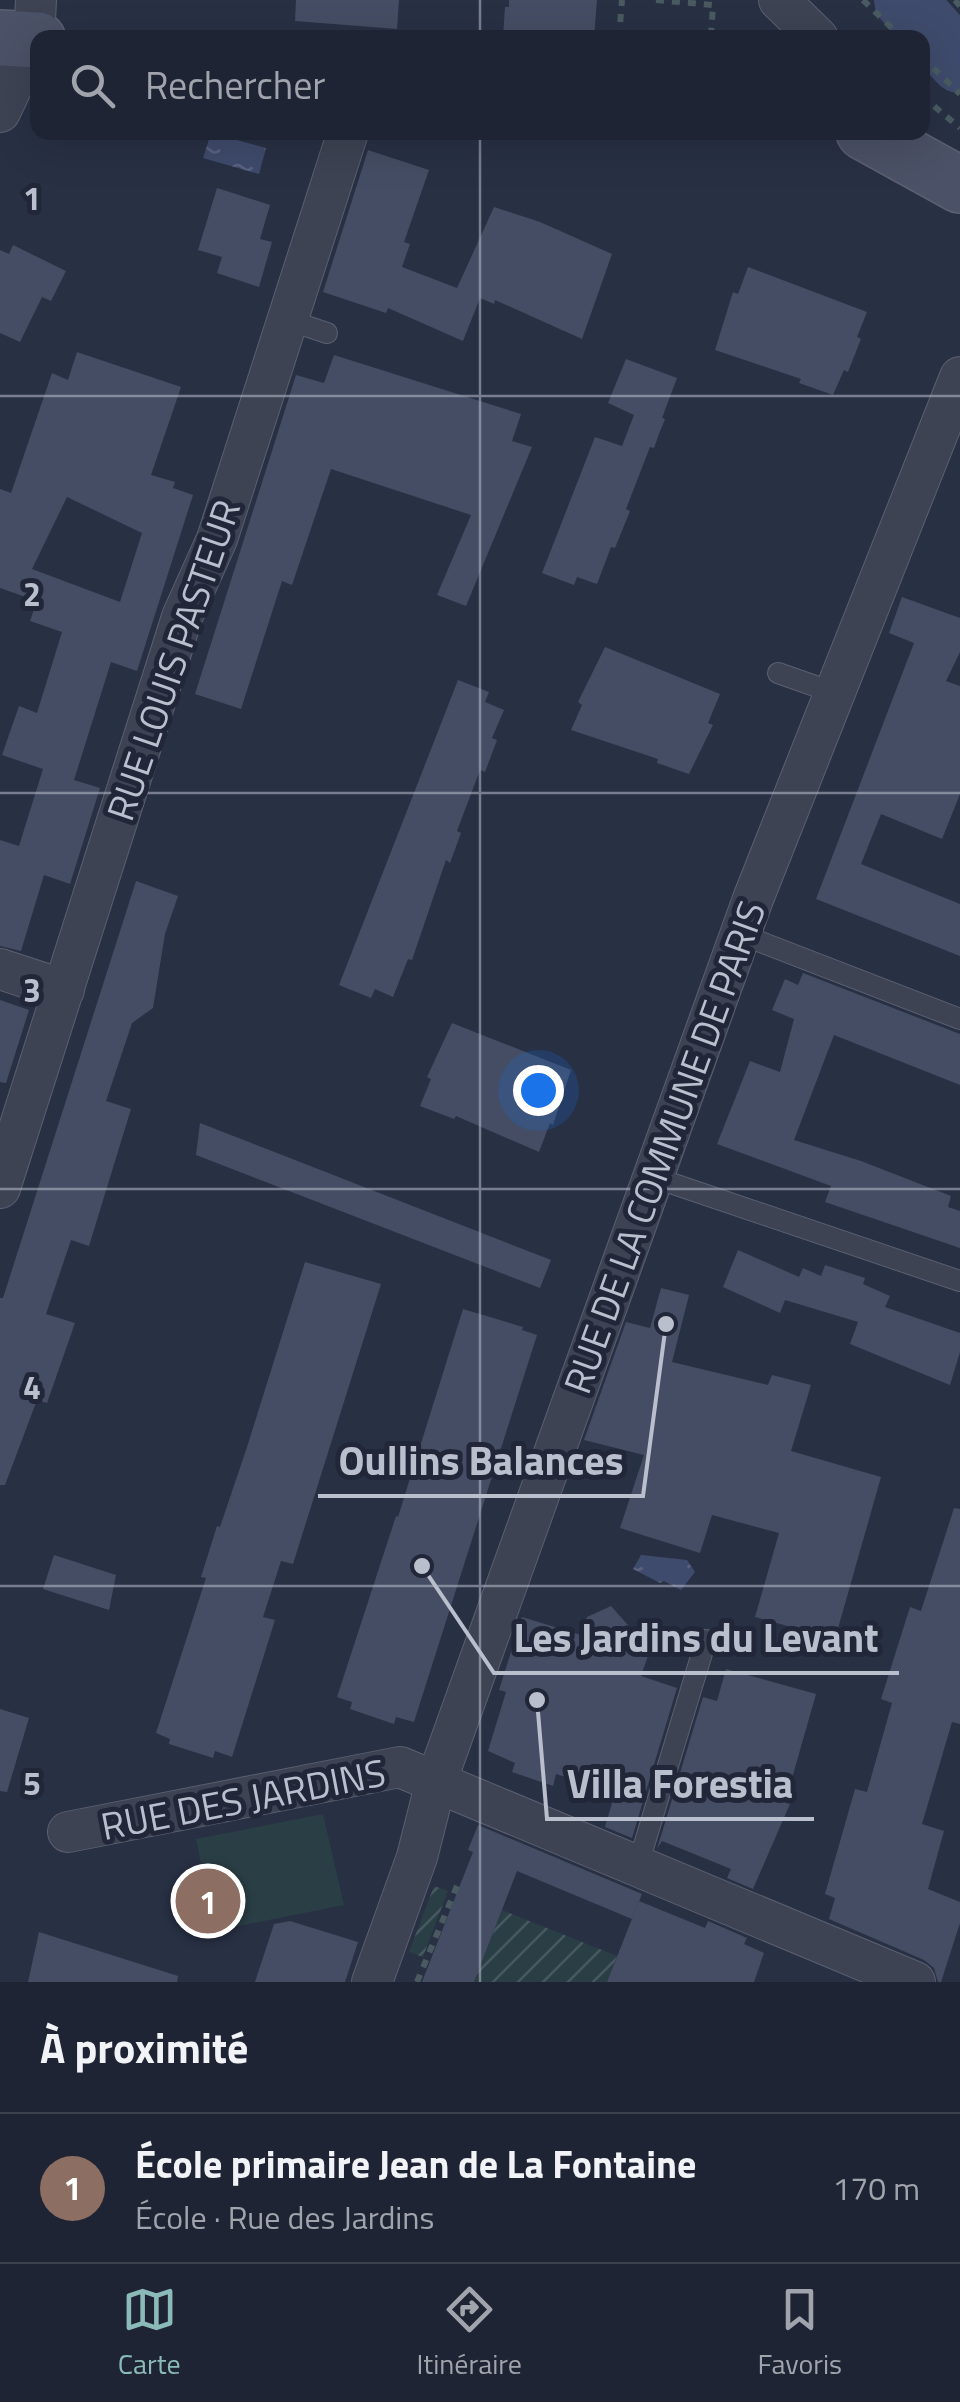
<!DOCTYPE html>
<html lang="fr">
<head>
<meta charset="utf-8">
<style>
  :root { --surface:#1e2433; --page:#262c3b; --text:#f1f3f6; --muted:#a1a4ac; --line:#3c414e; --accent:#8bbbb9 }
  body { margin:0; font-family:"Titillium Web",sans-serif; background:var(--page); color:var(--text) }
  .you { position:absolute; left:538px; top:1090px; width:35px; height:35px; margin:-25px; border:8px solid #fff; border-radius:50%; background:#1a73e8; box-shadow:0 0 0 15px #1a73e833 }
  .badge { display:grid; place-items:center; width:65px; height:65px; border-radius:50%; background:var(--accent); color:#fff; font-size:32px; font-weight:700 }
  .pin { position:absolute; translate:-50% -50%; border:5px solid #fff; box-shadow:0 2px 10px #0006 }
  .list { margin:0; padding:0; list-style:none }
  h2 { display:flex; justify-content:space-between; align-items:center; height:130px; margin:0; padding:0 40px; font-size:42px }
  h2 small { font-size:32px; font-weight:400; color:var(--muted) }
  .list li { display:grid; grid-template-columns:65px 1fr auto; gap:30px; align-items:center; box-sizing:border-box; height:150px; padding:0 40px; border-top:2px solid var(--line) }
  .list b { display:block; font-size:38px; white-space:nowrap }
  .list p { margin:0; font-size:32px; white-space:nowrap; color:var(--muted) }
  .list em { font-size:32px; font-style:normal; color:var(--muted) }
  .icon { flex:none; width:55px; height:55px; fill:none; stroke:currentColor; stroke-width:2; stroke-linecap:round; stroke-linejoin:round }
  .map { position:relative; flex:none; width:960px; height:1982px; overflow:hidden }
  .search { position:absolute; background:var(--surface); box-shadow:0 10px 40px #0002; left:30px; right:30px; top:30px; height:110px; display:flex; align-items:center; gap:25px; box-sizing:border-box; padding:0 35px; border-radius:20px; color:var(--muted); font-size:38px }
  .sheet { height:280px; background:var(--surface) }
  nav { display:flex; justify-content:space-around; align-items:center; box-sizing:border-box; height:140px; border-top:2px solid var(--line); background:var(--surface); font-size:28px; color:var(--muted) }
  nav a { display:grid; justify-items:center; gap:5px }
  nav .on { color:var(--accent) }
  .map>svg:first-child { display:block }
  .grass { fill:#2a3e45 }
  .garden { fill:url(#garden-furrows) }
  .water { fill:url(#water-ripples) }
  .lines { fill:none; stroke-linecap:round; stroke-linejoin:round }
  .river { stroke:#3f4b6c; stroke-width:62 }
  .building { fill:#444d63; fill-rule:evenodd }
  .service-casing { stroke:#5b6071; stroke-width:22 }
  .minor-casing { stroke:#5b6071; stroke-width:42 }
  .secondary-casing { stroke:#5b6071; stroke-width:58 }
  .path { stroke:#495b61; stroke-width:6; stroke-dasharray:8 8; stroke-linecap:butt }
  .service { stroke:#3d4353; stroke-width:20 }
  .minor { stroke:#3d4353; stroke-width:40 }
  .secondary { stroke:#4b5166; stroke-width:55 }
  .grid { fill:none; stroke:#babfcd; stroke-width:2.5; stroke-opacity:0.55 }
  .labels { text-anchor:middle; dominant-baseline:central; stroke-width:10; stroke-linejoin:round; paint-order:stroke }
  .street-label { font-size:38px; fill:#babfcd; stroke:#212739 }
  .grid-label { font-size:32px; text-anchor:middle; font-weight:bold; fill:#babfcd; stroke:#212739; stroke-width:10; stroke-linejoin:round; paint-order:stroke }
  .leader { fill:none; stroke:#babfcd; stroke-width:4 }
  .callout-dot { fill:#babfcd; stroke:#212739; stroke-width:4 }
  .callout-label { font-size:40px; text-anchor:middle; font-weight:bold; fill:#babfcd; stroke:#212739; stroke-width:10; stroke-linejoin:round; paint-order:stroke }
</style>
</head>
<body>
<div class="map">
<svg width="960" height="1982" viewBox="0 0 960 1982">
  <defs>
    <pattern id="garden-furrows" width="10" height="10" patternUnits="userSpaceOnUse" patternTransform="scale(2.5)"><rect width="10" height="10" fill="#2a3e45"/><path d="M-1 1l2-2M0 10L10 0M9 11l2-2" fill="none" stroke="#47585f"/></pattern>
    <pattern id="water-ripples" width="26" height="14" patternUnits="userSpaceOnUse" patternTransform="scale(2.5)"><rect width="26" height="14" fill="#3f4b6c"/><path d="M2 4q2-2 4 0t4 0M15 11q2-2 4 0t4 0" fill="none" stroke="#596380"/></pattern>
  </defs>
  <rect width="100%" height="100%" fill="#283044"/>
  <!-- grass -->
  <path class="grass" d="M323 1814 344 1905 214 1931 196 1839Z"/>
  <!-- garden -->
  <g class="garden">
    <path d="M434 1886 448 1891 423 1957 409 1952Z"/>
    <path d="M502 1910 617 1956 607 1982H474Z"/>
  </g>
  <!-- water -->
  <g class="water">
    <path d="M211 133 266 148 259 174 203 158Z"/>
    <path d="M641 1555 687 1560 695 1572 681 1590 664 1581 660 1583 633 1569Z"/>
  </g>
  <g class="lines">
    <!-- river -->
    <path class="river" d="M905 0 960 62"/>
  </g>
  <!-- building -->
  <g class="building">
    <path d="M296 0H399L397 29 295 21Z"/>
    <path d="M509 0H597L594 38 503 36 505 7H509Z"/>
    <path d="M368 150 429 170 404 242 410 244 402 267 457 288 494 207 540 222 612 254 582 339 495 300 494 304 480 298 463 341 388 308 386 313 323 292Z"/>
    <path d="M217 188 270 205 260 239 272 242 259 287 217 273 222 257 198 250Z"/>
    <path d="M13 245 66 271 51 301 42 297 20 342 0 333V250L9 254Z"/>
    <path d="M748 267 867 312 857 337 861 339 848 372 844 370 833 395 799 383 801 379 715 350 733 292 738 294Z"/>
    <path d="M77 352 181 387 151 475 175 482 173 488 193 495 137 671 111 662 74 780 100 788 70 884 44 875 21 951 0 946V840L19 846 43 769 2 755 19 706 37 713 62 632 30 621 37 601 0 588V489L11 493 52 373 68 380ZM67 497 142 533 120 602 32 569Z"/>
    <path d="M334 355 521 414 512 441 532 447 466 606 437 595 471 515 331 469 292 585 282 581 241 709 195 694 296 375 324 383Z"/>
    <path d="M626 359 677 378 662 418 665 419 659 434 654 448 650 447 626 509 630 511 615 548 611 547 597 584 577 577 574 585 542 573 595 437 622 446 634 415 608 403Z"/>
    <path d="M902 597 960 618V652L946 681 960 686V794L942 839 881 814 861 864 960 904V956L816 899 914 643 889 633Z"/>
    <path d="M605 647 720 694 708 723 713 725 689 774 657 763 658 759 571 730 582 705 578 702Z"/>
    <path d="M458 680 489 692 485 702 504 710 492 738 497 740 485 772 480 770 457 831 461 833 450 863 446 860 412 960 408 959 393 997 375 989 371 998 339 985Z"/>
    <path d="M136 881 178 896 165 934 153 1008 132 1023 106 1101 131 1109 89 1246 71 1240 46 1314 75 1323 47 1403 37 1400 5 1485H0V1298H3Z"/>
    <path d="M803 973 960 1034V1085L834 1035 794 1140 861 1161 951 1196 948 1207 960 1211V1248L825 1202 831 1186 717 1144 750 1061 780 1072 794 1019 772 1010 785 979 798 985Z"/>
    <path d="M0 1000 29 1010 6 1083 0 1082Z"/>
    <path d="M452 1023 571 1070 553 1125 550 1123 539 1152 456 1116 454 1119 420 1106 431 1079 427 1077Z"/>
    <path d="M200 1123 551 1260 540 1288 196 1155Z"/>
    <path d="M738 1250 799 1277 803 1268 821 1276 825 1265 865 1278 863 1284 890 1296 885 1307 960 1333V1352L950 1385 850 1344 858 1322 785 1300 780 1313 723 1287Z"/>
    <path d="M305 1262 381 1284 293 1564 281 1561 263 1617 275 1620 232 1757 215 1751 213 1758 169 1744 170 1739 156 1733 206 1578 201 1577 217 1526 220 1527 247 1447Z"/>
    <path d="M661 1288 689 1295 672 1362 768 1385 772 1375 811 1385 791 1451 881 1477 835 1639 755 1617 779 1533 712 1515 700 1553 620 1528 644 1455 584 1440 626 1322 650 1328Z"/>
    <path d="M463 1309 523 1327 522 1330 537 1335 414 1722 396 1717 394 1724 350 1709 352 1702 337 1697 396 1516 398 1517Z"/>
    <path d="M954 1508 960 1509V1724L952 1722 922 1824 944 1831 928 1889 960 1902V1923L941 1982H938L934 1968 924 1960 829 1919 835 1898 825 1894 855 1789 867 1792 892 1703 881 1699 910 1607 921 1611Z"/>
    <path d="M54 1555 116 1575 109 1610 43 1589Z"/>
    <path d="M611 1606 650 1650 641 1676 677 1688 632 1838 605 1827 615 1793 556 1774 553 1786 512 1772 515 1763 488 1751 506 1692 499 1690 522 1617 581 1635 587 1617Z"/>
    <path d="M726 1669 816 1694 785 1803 790 1804 753 1889 727 1878 731 1869 662 1841 657 1849 703 1697 717 1701Z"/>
    <path d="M0 1709 29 1718 7 1792 0 1791Z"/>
    <path d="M478 1825 642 1894 632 1919 517 1871 474 1982H422L473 1852 468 1850Z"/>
    <path d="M639 1901 705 1928 708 1921 747 1938 744 1944 764 1953 754 1982H607Z"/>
    <path d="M290 1921 358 1942 345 1982H255L274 1924Z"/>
    <path d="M39 1932 178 1976 177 1982H28Z"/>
  </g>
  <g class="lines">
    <defs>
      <g id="service">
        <path d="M288 320 327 333"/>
        <path d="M778 673 835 693"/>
        <path d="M740 934 960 1019"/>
        <path d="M653 1177 960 1281"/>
        <path d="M638 1865 706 1640"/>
      </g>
      <g id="minor">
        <path d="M779 0 818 38"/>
        <path d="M0 112 34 40 36 0"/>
        <path d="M0 969 64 990"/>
        <path d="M0 1188 171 652 182 617 217 539 348 132"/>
        <path d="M68 1832 400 1767 915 1982"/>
        <path d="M372 1982 417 1857 436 1782 753 899 960 377"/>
      </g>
      <g id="secondary">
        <path d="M0 38 38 40"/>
        <path d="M864 132 960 185"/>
      </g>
    </defs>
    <!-- service casing -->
    <use href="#service" class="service-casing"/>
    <!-- minor casing -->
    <use href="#minor" class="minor-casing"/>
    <!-- secondary casing -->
    <use href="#secondary" class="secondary-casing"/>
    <!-- path -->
    <g class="path">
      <path d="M656 0 713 5 711 36 728 38"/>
      <path d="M863 0 902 38"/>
      <path d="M955 0 960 6"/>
      <path d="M619 38 622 0"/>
      <path d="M922 57 960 94"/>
      <path d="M922 96 960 128"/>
      <path d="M417 1982 457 1886"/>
    </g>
    <!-- service -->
    <use href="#service" class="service"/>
    <!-- minor -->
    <use href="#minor" class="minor"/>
    <!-- secondary -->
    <use href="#secondary" class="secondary"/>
  </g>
  <!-- grid -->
  <path class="grid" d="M480 0V38M480 132V1982M0 396H960M0 793H960M0 1189H960M0 1586H960"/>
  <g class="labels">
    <!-- street labels -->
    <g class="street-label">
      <text transform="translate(173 660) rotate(-71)">RUE LOUIS PASTEUR</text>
      <text transform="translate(664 1147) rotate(-70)">RUE DE LA COMMUNE DE PARIS</text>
      <text transform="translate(243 1799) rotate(-11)">RUE DES JARDINS</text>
    </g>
  </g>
  <g class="grid-label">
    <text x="32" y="210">1</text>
    <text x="32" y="606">2</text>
    <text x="32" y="1002">3</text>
    <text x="32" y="1399">4</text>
    <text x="32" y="1795">5</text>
  </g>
  <!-- callouts -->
  <path class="leader" d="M666 1324L643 1496H318M422 1566L494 1673H899M537 1700L547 1819H814"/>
  <g class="callout-dot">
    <circle cx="666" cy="1324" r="10"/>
    <circle cx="422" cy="1566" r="10"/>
    <circle cx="537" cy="1700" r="10"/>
  </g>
  <g class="callout-label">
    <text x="481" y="1475">Oullins Balances</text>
    <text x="696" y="1652">Les Jardins du Levant</text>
    <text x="680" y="1798">Villa Forestia</text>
  </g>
</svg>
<div class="you"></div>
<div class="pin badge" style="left:208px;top:1901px;background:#8d6e63">1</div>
<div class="search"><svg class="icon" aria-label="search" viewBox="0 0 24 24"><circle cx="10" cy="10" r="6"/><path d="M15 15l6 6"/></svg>Rechercher</div>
</div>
<section class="sheet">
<h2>À proximité<small></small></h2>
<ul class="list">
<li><span class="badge" style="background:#8d6e63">1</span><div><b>École primaire Jean de La Fontaine</b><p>École · Rue des Jardins</p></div><em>170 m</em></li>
</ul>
</section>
<nav>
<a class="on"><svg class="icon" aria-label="map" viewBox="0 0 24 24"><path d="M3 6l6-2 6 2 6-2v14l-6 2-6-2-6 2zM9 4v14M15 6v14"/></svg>Carte</a>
<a><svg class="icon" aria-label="directions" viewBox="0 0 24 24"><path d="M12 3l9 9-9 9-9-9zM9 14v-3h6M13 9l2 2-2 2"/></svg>Itinéraire</a>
<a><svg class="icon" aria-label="saved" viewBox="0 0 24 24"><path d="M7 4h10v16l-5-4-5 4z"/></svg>Favoris</a>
</nav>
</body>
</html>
